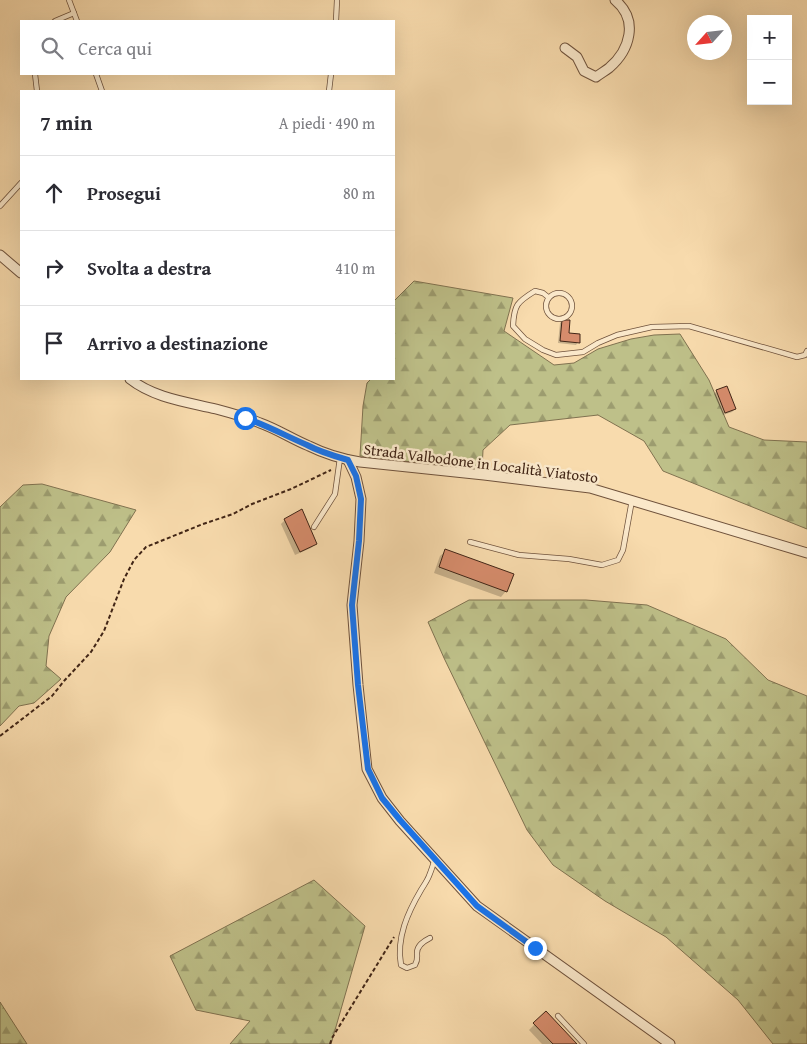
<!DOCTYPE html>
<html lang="it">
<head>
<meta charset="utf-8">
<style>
  :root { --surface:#fff; --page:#f7f7f7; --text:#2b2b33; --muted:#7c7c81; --line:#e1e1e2 }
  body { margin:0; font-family:"Gentium Book Plus",serif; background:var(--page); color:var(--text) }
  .controls { position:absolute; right:15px; top:15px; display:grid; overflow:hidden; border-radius:0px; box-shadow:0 5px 20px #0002 }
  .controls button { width:45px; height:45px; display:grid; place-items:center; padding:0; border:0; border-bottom:1px solid var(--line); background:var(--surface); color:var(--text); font:25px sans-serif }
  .compass { position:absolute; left:687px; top:15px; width:45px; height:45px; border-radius:50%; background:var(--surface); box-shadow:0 5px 20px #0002; rotate:243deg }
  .stop { position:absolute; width:15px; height:15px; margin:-11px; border:4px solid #1a73e8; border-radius:50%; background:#fff }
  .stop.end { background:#1a73e8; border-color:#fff; box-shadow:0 1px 5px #0008 }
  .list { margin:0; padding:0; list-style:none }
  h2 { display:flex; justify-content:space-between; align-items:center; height:65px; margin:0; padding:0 20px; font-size:21px }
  h2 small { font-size:16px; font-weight:400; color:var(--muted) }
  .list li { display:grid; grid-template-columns:32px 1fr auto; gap:15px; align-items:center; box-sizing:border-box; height:75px; padding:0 20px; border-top:1px solid var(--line) }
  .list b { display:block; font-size:19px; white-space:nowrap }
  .list em { font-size:16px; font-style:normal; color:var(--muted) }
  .icon { flex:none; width:28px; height:28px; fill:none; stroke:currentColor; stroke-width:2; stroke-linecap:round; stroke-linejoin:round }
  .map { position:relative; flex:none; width:807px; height:1044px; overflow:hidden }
  .search { position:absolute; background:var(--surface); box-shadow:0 5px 20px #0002; left:20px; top:20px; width:375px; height:55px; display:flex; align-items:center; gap:12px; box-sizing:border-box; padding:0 18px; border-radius:0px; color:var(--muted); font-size:19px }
  .panel { position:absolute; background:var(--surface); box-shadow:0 5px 20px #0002; left:20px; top:90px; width:375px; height:290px; border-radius:0px }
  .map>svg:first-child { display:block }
  .forest { fill:url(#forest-firs); stroke:#807250 }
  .shadow { fill:#0003 }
  .building { fill:#d68c6c; stroke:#412516 }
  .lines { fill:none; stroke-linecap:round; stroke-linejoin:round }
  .lane-casing { stroke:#6f523c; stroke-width:6 }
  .street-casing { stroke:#6f523c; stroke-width:11 }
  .path { stroke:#412516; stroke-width:2; stroke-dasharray:4 2.5; stroke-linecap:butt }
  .lane { stroke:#fae8ca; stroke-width:4.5 }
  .street { stroke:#fae8ca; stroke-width:9 }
  .route { stroke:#1a73e8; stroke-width:6 }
  .labels { text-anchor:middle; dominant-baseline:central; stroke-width:5; stroke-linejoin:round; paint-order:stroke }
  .street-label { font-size:15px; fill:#412516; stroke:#fae8ca }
</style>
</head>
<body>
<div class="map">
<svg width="807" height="1044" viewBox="0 0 807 1044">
  <defs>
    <pattern id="forest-firs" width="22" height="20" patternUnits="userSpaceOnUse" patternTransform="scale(1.25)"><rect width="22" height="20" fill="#bec089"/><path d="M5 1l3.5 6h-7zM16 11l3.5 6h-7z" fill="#9c9c6f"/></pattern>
  </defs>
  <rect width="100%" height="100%" fill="#f8dbad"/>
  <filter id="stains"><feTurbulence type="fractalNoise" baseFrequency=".004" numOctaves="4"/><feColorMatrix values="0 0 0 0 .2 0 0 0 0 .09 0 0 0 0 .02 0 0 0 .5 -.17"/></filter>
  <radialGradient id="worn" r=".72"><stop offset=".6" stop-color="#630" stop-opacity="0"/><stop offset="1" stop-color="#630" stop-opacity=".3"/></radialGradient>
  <!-- forest -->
  <g class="forest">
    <path d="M414 281 513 298 504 331 554 365 574 363 598 349 631 339 654 335 680 334 709 380 729 427 764 440 807 442V529L663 471 644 441 598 415 510 425 483 450 482 470 360 456 363 406 367 383 371 379H394V301Z"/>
    <path d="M42 484 136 510 110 552 66 597 49 636 46 666 61 679 34 703 19 706 0 726V507L23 485Z"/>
    <path d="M469 600H586L647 605 726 639 768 680 807 696V1044H773L738 1000 666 937 605 901 553 865 527 830 444 658 428 622Z"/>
    <path d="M314 880 365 926 331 1044H230L250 1021 196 1010 170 956Z"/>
    <path d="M0 1002 27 1044H0Z"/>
  </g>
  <!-- shadow -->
  <g class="shadow">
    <path d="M562 321 568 335 578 342 576 345 558 343 560 323Z"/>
    <path d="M717 391 735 409 732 412 723 415 714 394Z"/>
    <path d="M285 520 316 544 311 548 295 555 281 524Z"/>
    <path d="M446 551 506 591 501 597 434 573 440 556Z"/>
    <path d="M546 1013 575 1044H542L529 1030Z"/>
  </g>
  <!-- building -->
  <g class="building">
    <path d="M562 320H570L569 333 580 334V343L560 341Z"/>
    <path d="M727 386 736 409 725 413 716 390Z"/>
    <path d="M302 509 317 544 300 552 284 519Z"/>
    <path d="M445 549 514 574 507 592 439 567Z"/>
    <path d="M546 1011 577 1044H553L533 1023Z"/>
  </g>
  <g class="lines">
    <defs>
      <g id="lane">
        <path d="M69 0 77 21"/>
        <path d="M55 21 74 13"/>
        <path d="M336 21 337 0"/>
        <path d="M35 74 37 91"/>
        <path d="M96 74 102 91"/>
        <path d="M329 91 331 74"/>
        <path d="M0 206 21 183"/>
        <circle cx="559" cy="306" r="13"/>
        <path d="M548 297 543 293 535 291C517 302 514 305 513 326L525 339 543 350 556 355 583 352 598 343 617 335 652 327 689 326 797 357 805 355 807 351"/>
        <path d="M314 527 335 494 340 458"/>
        <path d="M470 542 519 555 569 559 602 565 618 560 623 550 632 500"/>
        <path d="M430 938C424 941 417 945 417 953 417 959 418 960 415 965L407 968 401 965C396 938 408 912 421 890 424 885 427 881 429 876 431 871 433 866 434 861"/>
        <path d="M558 1016 584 1044"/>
      </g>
      <g id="street">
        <path d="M565 48 577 57 584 71 596 77C600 74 605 71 609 68 630 50 639 20 615 0"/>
        <path d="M0 255 21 273"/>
        <path d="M130 379C154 398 187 402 216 409 231 413 246 417 260 423 277 429 292 439 309 446 325 454 342 459 360 462L484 475 590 488 807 553"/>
        <path d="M348 460 356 477 361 499 359 541 352 605 358 685 367 769 382 798 400 821 477 906 670 1044"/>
      </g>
    </defs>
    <!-- lane casing -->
    <use href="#lane" class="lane-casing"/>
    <!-- street casing -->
    <use href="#street" class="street-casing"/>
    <!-- path -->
    <g class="path">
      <path d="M0 736 52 696 64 681 91 652 104 631 124 579 134 560 146 547 203 524 233 514 252 504 291 489 331 470"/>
      <path d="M330 1044 332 1038 394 937"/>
    </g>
    <!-- lane -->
    <use href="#lane" class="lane"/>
    <!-- street -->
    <use href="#street" class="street"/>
  </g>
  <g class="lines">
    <!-- route -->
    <path class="route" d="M245 418C266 425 286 436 307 445 320 452 334 456 348 460L356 476 361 499 359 541 352 605 358 685 368 769 382 798 400 820 477 906 535 948"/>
  </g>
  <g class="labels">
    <!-- street labels -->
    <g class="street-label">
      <text transform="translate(481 463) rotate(7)">Strada Valbodone in Località Viatosto</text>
    </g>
  </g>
  <rect width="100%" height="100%" filter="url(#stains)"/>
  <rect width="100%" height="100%" fill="url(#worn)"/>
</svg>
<div class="controls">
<button>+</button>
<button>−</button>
</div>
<svg class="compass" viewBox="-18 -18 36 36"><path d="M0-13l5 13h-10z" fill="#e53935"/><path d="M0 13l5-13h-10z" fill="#7c7c81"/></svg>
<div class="stop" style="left:245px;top:418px"></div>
<div class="stop end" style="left:535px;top:948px"></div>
<div class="search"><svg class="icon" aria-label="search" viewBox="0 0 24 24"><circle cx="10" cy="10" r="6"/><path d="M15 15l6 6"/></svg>Cerca qui</div>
<section class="panel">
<h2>7 min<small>A piedi · 490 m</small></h2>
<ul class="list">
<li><svg class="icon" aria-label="ahead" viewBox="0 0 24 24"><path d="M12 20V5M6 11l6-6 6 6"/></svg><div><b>Prosegui</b></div><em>80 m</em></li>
<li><svg class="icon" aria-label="right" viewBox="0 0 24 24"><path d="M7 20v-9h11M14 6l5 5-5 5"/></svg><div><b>Svolta a destra</b></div><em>410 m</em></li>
<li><svg class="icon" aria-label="arrive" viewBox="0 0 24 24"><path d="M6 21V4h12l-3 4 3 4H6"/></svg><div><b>Arrivo a destinazione</b></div></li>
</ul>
</section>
</div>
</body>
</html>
